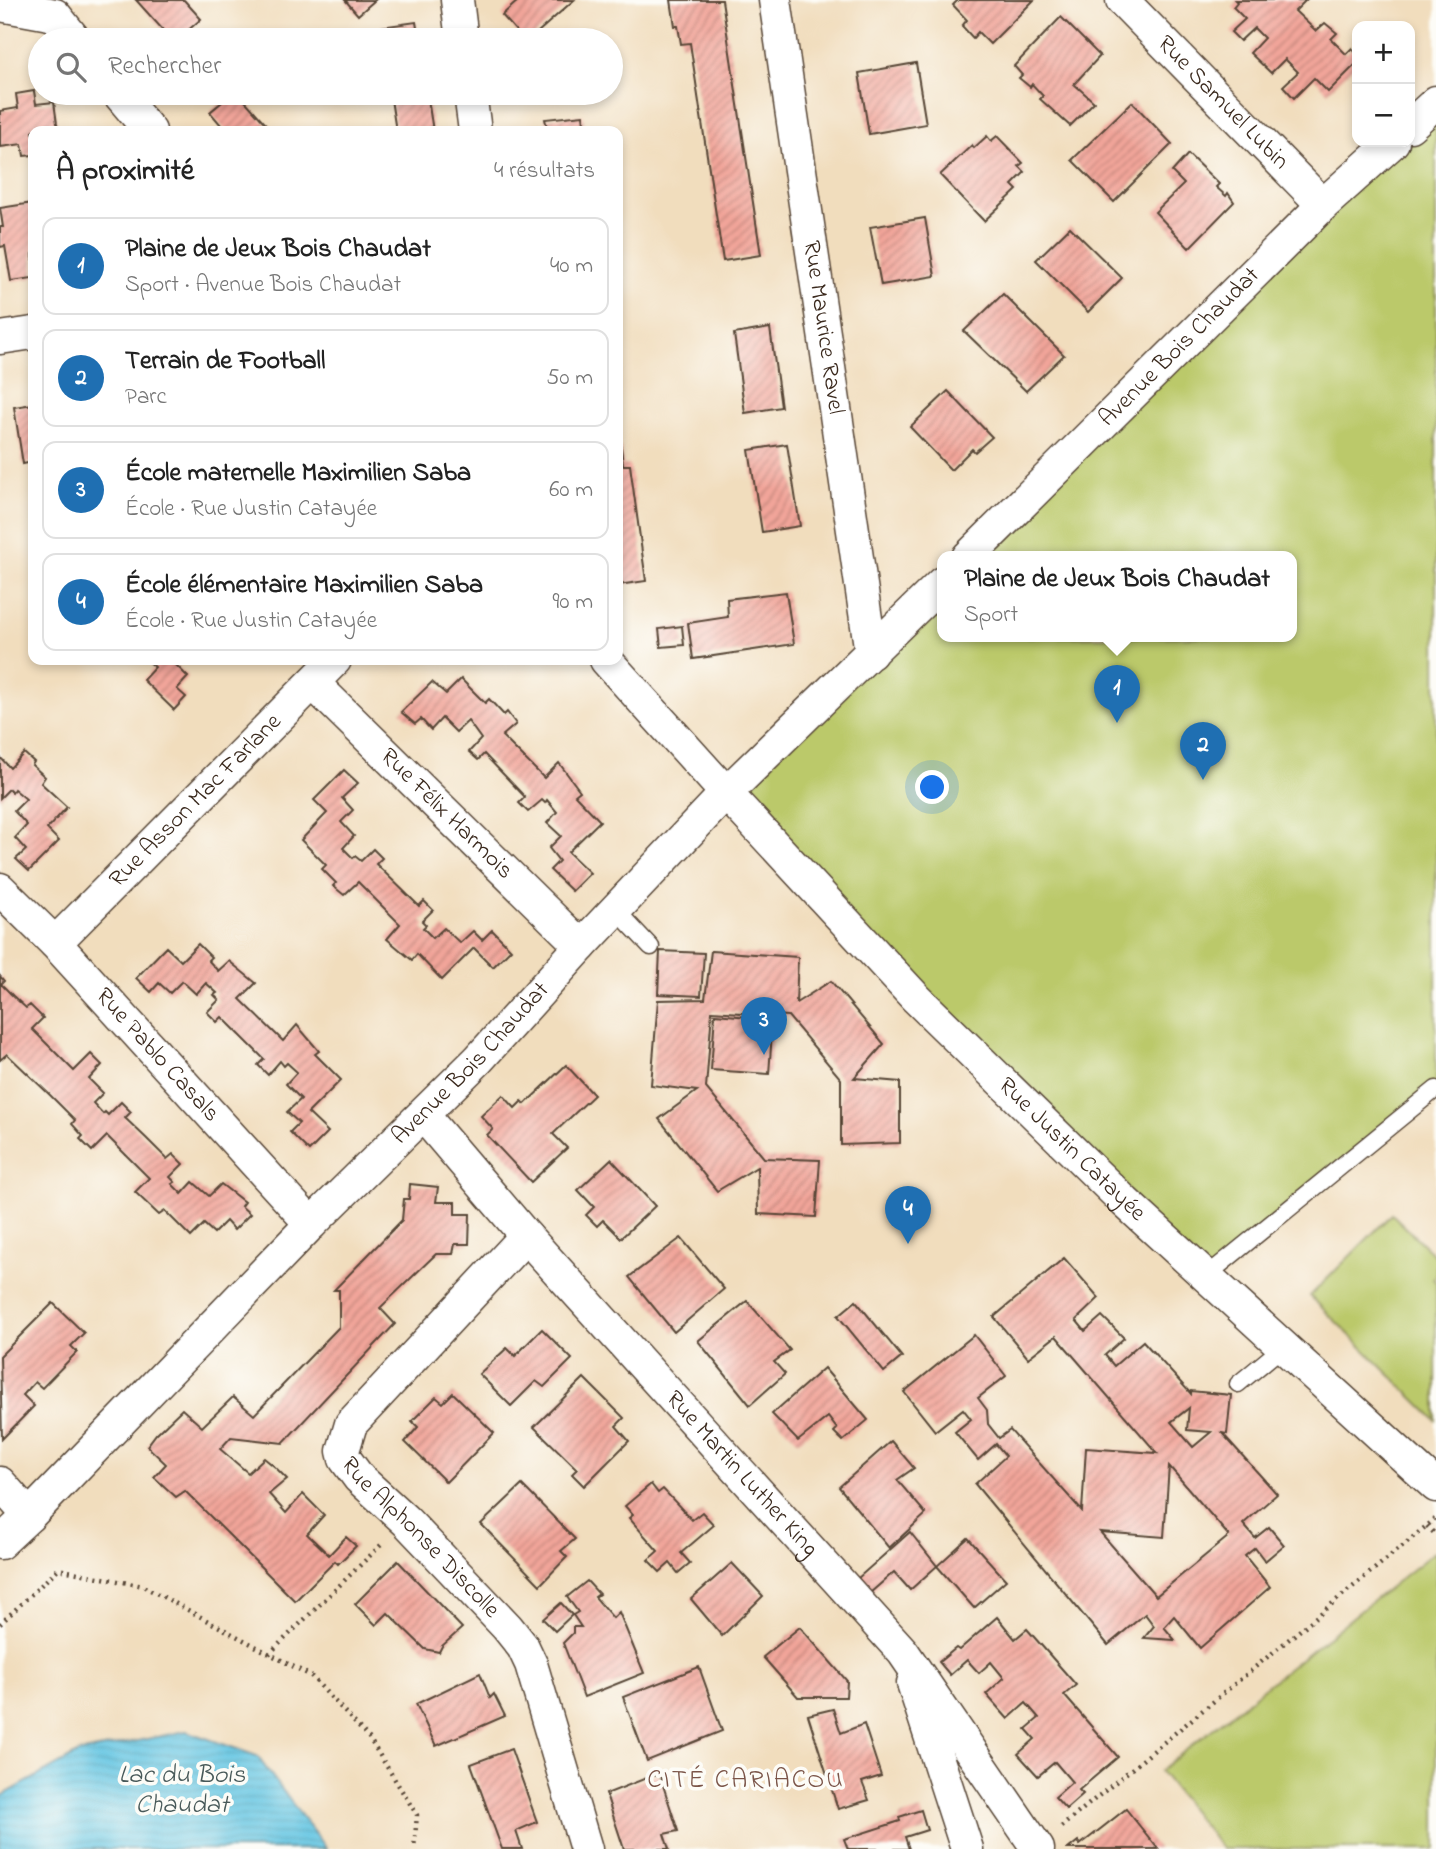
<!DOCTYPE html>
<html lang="fr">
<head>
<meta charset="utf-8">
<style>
  :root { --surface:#fff; --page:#f6f6f6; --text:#222; --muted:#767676; --line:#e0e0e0; --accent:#1f6fb2 }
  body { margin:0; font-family:"Indie Flower",sans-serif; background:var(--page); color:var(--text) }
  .controls { position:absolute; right:21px; top:21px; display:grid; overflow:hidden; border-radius:14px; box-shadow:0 4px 10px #0003 }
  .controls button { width:63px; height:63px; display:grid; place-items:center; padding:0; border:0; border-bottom:2px solid var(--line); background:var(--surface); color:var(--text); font:35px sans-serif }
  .you { position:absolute; left:933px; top:788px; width:24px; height:24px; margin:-18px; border:5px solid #fff; border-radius:50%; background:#1a73e8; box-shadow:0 0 0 10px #1a73e833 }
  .badge { display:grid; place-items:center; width:46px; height:46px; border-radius:50%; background:var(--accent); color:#fff; font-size:23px; font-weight:700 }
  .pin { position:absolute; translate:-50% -58px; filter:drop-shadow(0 2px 4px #0008) }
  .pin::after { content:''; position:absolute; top:37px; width:24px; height:21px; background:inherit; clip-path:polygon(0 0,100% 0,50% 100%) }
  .popup { position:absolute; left:937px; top:551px; width:360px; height:91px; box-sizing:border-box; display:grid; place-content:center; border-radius:14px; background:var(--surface); filter:drop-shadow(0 2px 5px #0005); font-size:23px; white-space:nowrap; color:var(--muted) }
  .popup b { font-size:26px; color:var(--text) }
  .popup::after { content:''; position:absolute; left:50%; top:100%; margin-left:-14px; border:14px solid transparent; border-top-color:var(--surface) }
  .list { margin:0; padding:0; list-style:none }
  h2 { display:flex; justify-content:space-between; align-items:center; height:91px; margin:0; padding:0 28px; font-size:30px }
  h2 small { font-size:23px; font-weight:400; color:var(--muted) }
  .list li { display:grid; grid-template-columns:46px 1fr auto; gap:21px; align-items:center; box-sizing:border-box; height:98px; margin:0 14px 14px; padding:0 14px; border:2px solid var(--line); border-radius:14px }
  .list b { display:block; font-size:26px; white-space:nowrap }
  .list p { margin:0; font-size:23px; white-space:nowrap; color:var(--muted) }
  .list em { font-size:23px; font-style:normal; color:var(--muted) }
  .icon { flex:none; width:38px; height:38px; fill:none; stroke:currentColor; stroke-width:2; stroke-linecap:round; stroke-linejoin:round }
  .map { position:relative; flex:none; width:1436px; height:1849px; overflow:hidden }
  .search { position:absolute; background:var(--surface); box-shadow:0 4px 10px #0003; left:28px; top:28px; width:595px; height:77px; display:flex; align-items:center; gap:18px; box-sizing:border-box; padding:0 24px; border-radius:38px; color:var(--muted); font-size:26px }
  .panel { position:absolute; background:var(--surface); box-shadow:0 4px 10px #0003; left:28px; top:126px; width:595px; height:539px; border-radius:14px }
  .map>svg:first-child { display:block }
  .grass { fill:#bbc96b; stroke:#7b7a44; stroke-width:2 }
  .water { fill:url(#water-rules); stroke:#507880; stroke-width:2 }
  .building { fill:url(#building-hatch); fill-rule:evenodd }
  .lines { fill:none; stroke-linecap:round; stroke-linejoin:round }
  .service-casing { stroke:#564536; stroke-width:19 }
  .minor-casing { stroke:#564536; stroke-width:35 }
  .path { stroke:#564536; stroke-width:4.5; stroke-dasharray:2 5; stroke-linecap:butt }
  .service { stroke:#fff; stroke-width:16 }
  .minor { stroke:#fff; stroke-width:32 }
  .labels { text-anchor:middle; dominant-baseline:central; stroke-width:7; stroke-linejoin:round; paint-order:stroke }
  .street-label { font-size:24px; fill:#3b2a1e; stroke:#fdfcf7 }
  .water-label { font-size:26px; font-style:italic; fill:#485959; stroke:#fdfcf7 }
  .neighbourhood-label { font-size:26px; letter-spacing:2px; fill:#7b5549; stroke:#fdfcf7 }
</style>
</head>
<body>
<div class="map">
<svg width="1436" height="1849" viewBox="0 0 1436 1849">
  <defs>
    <pattern id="water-rules" width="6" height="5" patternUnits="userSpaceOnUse" patternTransform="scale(1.75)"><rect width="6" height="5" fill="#65c6e3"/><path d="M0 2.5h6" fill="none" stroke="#59aac2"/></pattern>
    <pattern id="building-hatch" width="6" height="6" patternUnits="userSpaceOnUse" patternTransform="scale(1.75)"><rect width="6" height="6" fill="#f2a59a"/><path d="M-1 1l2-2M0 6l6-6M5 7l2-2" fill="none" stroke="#c5877d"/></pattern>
  </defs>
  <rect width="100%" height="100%" fill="#fdfcf7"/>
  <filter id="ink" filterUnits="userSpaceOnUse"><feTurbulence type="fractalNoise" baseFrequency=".0143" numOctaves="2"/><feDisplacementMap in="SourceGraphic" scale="14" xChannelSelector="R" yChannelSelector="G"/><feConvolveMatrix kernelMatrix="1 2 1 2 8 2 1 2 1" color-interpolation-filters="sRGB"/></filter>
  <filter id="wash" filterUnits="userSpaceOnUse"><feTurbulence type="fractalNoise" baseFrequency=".00686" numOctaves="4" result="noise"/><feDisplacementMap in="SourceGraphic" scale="28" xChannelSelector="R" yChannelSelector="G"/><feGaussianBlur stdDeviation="1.57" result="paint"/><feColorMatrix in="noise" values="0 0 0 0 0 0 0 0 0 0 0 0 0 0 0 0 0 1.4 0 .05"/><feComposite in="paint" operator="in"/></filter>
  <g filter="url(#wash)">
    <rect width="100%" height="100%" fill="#f1ddbd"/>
    <!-- grass -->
    <g class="grass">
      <path d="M1436 102V1089L1205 1277 726 793 942 583V637H1292V557H968L1393 142H1410V126Z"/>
      <path d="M1392 1214 1436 1257V1277L1433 1279 1436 1282V1420L1310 1296Z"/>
      <path d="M1434 1552 1436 1554V1849H1222L1160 1771Z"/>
    </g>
    <!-- water -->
    <path class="water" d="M186 1731 257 1756 326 1849H0V1797L79 1753Z"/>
    <g id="blocks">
      <!-- building -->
      <g class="building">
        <path d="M136 0H184L201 19 177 40H172Z"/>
        <path d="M345 0H375L358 15Z"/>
        <path d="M519 0H574L529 40H524L502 15Z"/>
        <path d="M671 0H722L761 255 723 261 690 43 681 44 678 26H675Z"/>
        <path d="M958 0H1034L990 44 978 32 973 38 962 26 967 20 953 5Z"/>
        <path d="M1235 0H1306L1295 11 1316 31 1325 23 1337 33 1331 39 1346 54 1352 48 1357 54V63L1328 92 1314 78 1294 98 1283 86 1298 72 1285 59 1271 73 1250 53 1264 38 1254 28 1240 41 1231 32 1245 19 1233 7 1237 2Z"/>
        <path d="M1061 17 1100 56 1074 84 1094 102 1070 126 1040 99 1043 96 1032 84 1030 87 1019 78 1022 75 1014 66Z"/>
        <path d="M416 22 419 40H382L380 27Z"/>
        <path d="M916 63 926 124 869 134 859 73Z"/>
        <path d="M34 91 36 104 54 102 58 131H33V155L24 156 22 144 0 147V111L18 108 16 94Z"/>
        <path d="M233 93H238L272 131H226L210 112Z"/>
        <path d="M390 93H427L433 131H396Z"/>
        <path d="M1132 102 1172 144 1114 202 1072 160Z"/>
        <path d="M583 115 585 131H548L545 119Z"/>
        <path d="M987 136 991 141 997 136 1023 163 1019 166 1025 172 1012 185 1017 190 984 221 940 175 972 145 974 148Z"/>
        <path d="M1188 154 1219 184 1216 187 1226 196 1228 193 1234 202 1189 248 1155 212 1184 184 1172 172Z"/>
        <path d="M33 203V278L11 281 5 246 0 247V227H3L0 208Z"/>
        <path d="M925 218 935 276 881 285 870 227Z"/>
        <path d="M1070 227 1122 278 1088 312 1036 260Z"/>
        <path d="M1003 294 1064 355 1026 391 964 331Z"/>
        <path d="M770 328 781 407 745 413 734 334Z"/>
        <path d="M948 391 992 437 975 452 972 449 951 470 910 427Z"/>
        <path d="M33 404V462L23 464 14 407Z"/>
        <path d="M787 444 800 526 762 532 749 450Z"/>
        <path d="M618 447H621L623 465H630L646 581 618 585Z"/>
        <path d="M786 592 794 644 693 659 688 623 728 617 727 599Z"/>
        <path d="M682 626 684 645 661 647 659 629Z"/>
        <path d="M147 660H177L174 663 188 677 177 689 186 697 174 710 143 680 155 667Z"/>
        <path d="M461 679 485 703 489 699 504 715 507 712 516 724 502 736 544 778 559 763 580 791 575 795 600 821 568 852 590 873 572 891 550 870 559 861 549 848 561 836 547 823 557 812 547 800 545 803 542 800 528 812 519 803 525 797 505 776 484 754 478 760 469 752 481 739 468 721 456 732 442 718 431 730 421 719 415 724 401 712 432 682 446 694Z"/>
        <path d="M24 753 34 762 32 765 45 777 41 783 67 807 47 829 59 841 29 871 16 859 26 850 15 838 27 825 14 811 26 799 14 789 12 792 9 789 0 798V757L10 768Z"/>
        <path d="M344 770 358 783 342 798 353 810 341 822 354 836 343 848 353 858 355 856 361 861 373 849 382 858 376 864 419 906 424 901 433 910 422 921 426 925 423 928 433 938 444 928 460 943 473 931 482 940 492 930 511 949 493 967 474 948 442 980 417 954 412 960 387 939 400 924 358 882 344 895 333 886 336 883 322 869 326 865 301 840 327 813 314 800Z"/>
        <path d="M198 944 211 957 208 960 218 971 229 961 256 983 240 999 283 1041 297 1025 319 1051 315 1054 341 1080 308 1113 328 1132 309 1151 290 1132 299 1123 287 1112 301 1099 286 1084 297 1072 287 1063 284 1066 280 1061 268 1075 258 1065 264 1059 222 1017 217 1022 207 1012 219 1000 214 995 217 993 206 983 196 994 182 981 170 993 159 983 151 992 136 978 166 947 181 961Z"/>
        <path d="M660 951 704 953 701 996 658 994Z"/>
        <path d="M711 951 798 957 796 1003 831 981 884 1044 854 1078 900 1082V1143L841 1145V1079L788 1016 712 1011 706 1088 764 1158 820 1160 816 1217 758 1214 757 1167 717 1191 659 1119 697 1091 651 1085 658 1000 705 999Z"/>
        <path d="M0 976 4 981 1 984 13 996 26 1008 30 1005 43 1018 32 1029 74 1071 91 1054 102 1065 89 1079 103 1093 93 1103 103 1114 105 1112 108 1115 121 1102 131 1112 125 1118 146 1138 167 1159 173 1154 183 1164 170 1177 175 1182 172 1184 182 1194 193 1182 209 1196 221 1184 244 1202 241 1206 250 1214 234 1230 226 1221 214 1233 204 1224 191 1237 165 1211 159 1215 135 1192 149 1178 107 1136 92 1151 80 1139 83 1136 72 1124 75 1120 50 1095 7 1054 0 1060Z"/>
        <path d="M715 1014 773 1019 769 1074 711 1070Z"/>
        <path d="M566 1065 594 1095 553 1134 567 1148 531 1182 487 1135 493 1129 481 1116 503 1095 515 1108 522 1101 525 1104Z"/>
        <path d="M611 1159 655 1206 621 1238 603 1220 597 1226 586 1215 594 1207 578 1190Z"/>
        <path d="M410 1184 438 1187 436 1202H455V1214H470L469 1244H455L453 1254H436L380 1308 395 1324 283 1443 231 1437 220 1449 248 1473 264 1458 275 1467 287 1479 269 1494 286 1513 303 1494 324 1515 307 1534 329 1555 346 1537 356 1546 338 1564 335 1561 295 1601 185 1491 176 1497 154 1477 166 1464 147 1446 156 1434 182 1409 202 1427 233 1397 254 1415 339 1327V1290H334L402 1220 404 1199H409Z"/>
        <path d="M681 1238 724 1289 674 1332 629 1277Z"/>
        <path d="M1064 1258 1099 1298 1076 1320 1085 1331 1102 1316 1124 1338 1105 1355 1114 1366 1143 1341 1191 1394V1391L1231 1395 1227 1434 1222 1433 1277 1494 1243 1524 1255 1538 1269 1527 1284 1545 1265 1561 1255 1548 1245 1556 1270 1587 1200 1648 1174 1616 1164 1627 1175 1640 1144 1638 1154 1626 1145 1614 1108 1645 975 1484 1006 1456 996 1444 978 1460 955 1432 971 1419 963 1409 935 1431 904 1392 974 1335 1006 1376 978 1398 987 1410 988 1424 999 1438 1010 1430 1082 1511 1086 1448 1157 1453 1056 1336 1028 1358 994 1317ZM1189 1408 1187 1430 1211 1432 1193 1447 1171 1422ZM1169 1466 1229 1536 1156 1596 1100 1532 1164 1537Z"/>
        <path d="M747 1301 790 1350 774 1362 785 1374 750 1405 698 1341Z"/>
        <path d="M856 1301 902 1357 884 1372 838 1316Z"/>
        <path d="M53 1303 84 1333 71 1346 77 1352 42 1388 35 1382 23 1395 34 1406 2 1439 0 1356Z"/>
        <path d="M542 1329 572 1359 544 1387 536 1381 511 1406 479 1374 507 1348 515 1356Z"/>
        <path d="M824 1368 868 1420 843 1441 834 1432 837 1429 828 1417 798 1441 772 1414Z"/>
        <path d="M584 1378 624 1418 616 1426 629 1441 584 1486 572 1474 577 1469 534 1427Z"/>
        <path d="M453 1393 494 1433 446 1482 405 1442 418 1427 412 1421 436 1397 443 1403Z"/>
        <path d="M891 1441 914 1468 897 1480 926 1514 889 1548 839 1487Z"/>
        <path d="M651 1484 658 1493 663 1489 692 1520 702 1512 714 1525 681 1553 690 1563 678 1573 670 1563 660 1572 648 1560 658 1551 629 1518 633 1515 625 1506Z"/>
        <path d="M522 1485 575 1539 561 1551 567 1557 540 1585 481 1524Z"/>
        <path d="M910 1532 937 1566 910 1590 894 1572 870 1593 858 1578Z"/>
        <path d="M968 1538 1006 1580 974 1608 937 1566Z"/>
        <path d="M398 1561 462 1628 442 1646 439 1652 425 1649 388 1613 376 1625 355 1604Z"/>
        <path d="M732 1563 763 1596 722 1636 691 1599Z"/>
        <path d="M587 1581 599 1594 595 1597 613 1618 619 1612 644 1673 584 1697 563 1643 573 1633V1627H581L573 1615 578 1612 567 1597Z"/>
        <path d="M561 1603 572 1615 555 1631 543 1619Z"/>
        <path d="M997 1617 1015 1639 1027 1629 1076 1685 1064 1695 1118 1757 1079 1790 1083 1794 1066 1809 1055 1797 1072 1782 1055 1762 1038 1776 1018 1754 1035 1739 1026 1729 1039 1718 1026 1703 1008 1719 986 1694 1004 1678 991 1662 979 1673 967 1660 950 1675 939 1662 956 1648 959 1650Z"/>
        <path d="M800 1627 847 1681 846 1697H798L763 1657Z"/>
        <path d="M699 1667 722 1731 647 1761 623 1697Z"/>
        <path d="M480 1673 490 1698 494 1694 505 1716 436 1746 416 1704Z"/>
        <path d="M833 1709 841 1733 864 1724 881 1776 862 1782 869 1800 838 1809 808 1715Z"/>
        <path d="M511 1749 537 1822 516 1831 522 1849H502L471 1764Z"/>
        <path d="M659 1773 678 1831 664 1834 669 1849H624L606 1794Z"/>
        <path d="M1126 1809 1158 1849H1068L1078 1841 1080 1845Z"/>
        <path d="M921 1810 927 1830 905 1837 909 1849H848L844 1839 900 1821 899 1817Z"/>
      </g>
    </g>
  </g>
  <g filter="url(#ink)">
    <use href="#blocks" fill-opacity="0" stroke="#564536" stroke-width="2"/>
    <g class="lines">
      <defs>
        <g id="service">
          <path d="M616 910 651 947"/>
          <path d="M1205 1277 1436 1089"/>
          <path d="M1238 1384 1284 1346"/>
        </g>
        <g id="minor">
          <path d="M457 0 462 40"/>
          <path id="s1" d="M775 0 871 653"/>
          <path id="s2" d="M1122 0 1323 205"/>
          <path d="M0 5 55 15 75 40"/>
          <path d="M118 93 150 131"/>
          <path d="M470 93 475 131"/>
          <path d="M1410 126 1436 102"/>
          <path d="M0 338 33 333"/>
          <path id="s3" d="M968 557 1323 205 1393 142"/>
          <path id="s4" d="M606 660 726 793 916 998 1125 1202 1436 1486"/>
          <path id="s5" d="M313 683 581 946"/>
          <path id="s6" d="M0 889 55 943 311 1224"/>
          <path id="s7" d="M55 943 335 660"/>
          <path id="s8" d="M423 1115 526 1236 903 1652 1038 1849"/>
          <path id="s9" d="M526 1236 351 1424 343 1451 345 1459 359 1478 406 1521 507 1627 523 1647 531 1664 586 1849"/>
          <path d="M0 1483 29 1516"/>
          <path id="s10" d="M0 1543 29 1516 311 1224 478 1060 581 946 726 793 942 583"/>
          <path d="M913 1683 967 1849"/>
        </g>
      </defs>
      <!-- service casing -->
      <use href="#service" class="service-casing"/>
      <!-- minor casing -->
      <use href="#minor" class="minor-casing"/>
      <!-- path -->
      <g class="path">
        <path d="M1427 1526 1436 1535"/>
        <path d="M0 1624 58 1569 143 1586 311 1676 369 1738 417 1815 414 1849"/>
        <path d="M269 1654 384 1542"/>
        <path d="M1061 1827 1435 1519"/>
      </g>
      <!-- service -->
      <use href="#service" class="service"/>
      <!-- minor -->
      <use href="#minor" class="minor"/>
    </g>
  </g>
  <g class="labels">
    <!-- street labels -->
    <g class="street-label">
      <text stroke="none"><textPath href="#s2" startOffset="144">Rue Samuel Lubin</textPath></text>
      <text stroke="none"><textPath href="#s1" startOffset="331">Rue Maurice Ravel</textPath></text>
      <text stroke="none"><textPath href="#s3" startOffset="298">Avenue Bois Chaudat</textPath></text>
      <text stroke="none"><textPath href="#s7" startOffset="200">Rue Asson Mac Farlane</textPath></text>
      <text stroke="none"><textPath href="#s5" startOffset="187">Rue Félix Harmois</textPath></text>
      <text stroke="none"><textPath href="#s6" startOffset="229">Rue Pablo Casals</textPath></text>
      <text stroke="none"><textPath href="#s10" startOffset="672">Avenue Bois Chaudat</textPath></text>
      <text stroke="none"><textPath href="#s4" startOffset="676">Rue Justin Catayée</textPath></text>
      <text stroke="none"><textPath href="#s8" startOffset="480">Rue Martin Luther King</textPath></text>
      <text stroke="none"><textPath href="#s9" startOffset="402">Rue Alphonse Discolle</textPath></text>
    </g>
    <!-- water labels -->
    <g class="water-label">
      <text x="182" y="1776">Lac du Bois<tspan x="182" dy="30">Chaudat</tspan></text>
    </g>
    <!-- neighbourhood labels -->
    <g class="neighbourhood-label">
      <text x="746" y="1781">CITÉ CARIACOU</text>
    </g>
  </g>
</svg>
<div class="controls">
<button>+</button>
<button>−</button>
</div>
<div class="you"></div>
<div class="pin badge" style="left:1117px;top:723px">1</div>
<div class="popup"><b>Plaine de Jeux Bois Chaudat</b>Sport</div>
<div class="pin badge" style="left:1203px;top:780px">2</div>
<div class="pin badge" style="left:764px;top:1055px">3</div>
<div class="pin badge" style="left:908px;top:1244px">4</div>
<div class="search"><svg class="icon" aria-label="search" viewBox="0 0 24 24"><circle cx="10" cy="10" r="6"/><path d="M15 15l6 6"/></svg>Rechercher</div>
<section class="panel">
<h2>À proximité<small>4 résultats</small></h2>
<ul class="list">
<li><span class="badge">1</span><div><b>Plaine de Jeux Bois Chaudat</b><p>Sport · Avenue Bois Chaudat</p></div><em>40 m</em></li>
<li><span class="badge">2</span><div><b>Terrain de Football</b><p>Parc</p></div><em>50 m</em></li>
<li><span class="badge">3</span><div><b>École maternelle Maximilien Saba</b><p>École · Rue Justin Catayée</p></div><em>60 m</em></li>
<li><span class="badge">4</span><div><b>École élémentaire Maximilien Saba</b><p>École · Rue Justin Catayée</p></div><em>90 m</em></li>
</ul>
</section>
</div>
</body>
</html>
